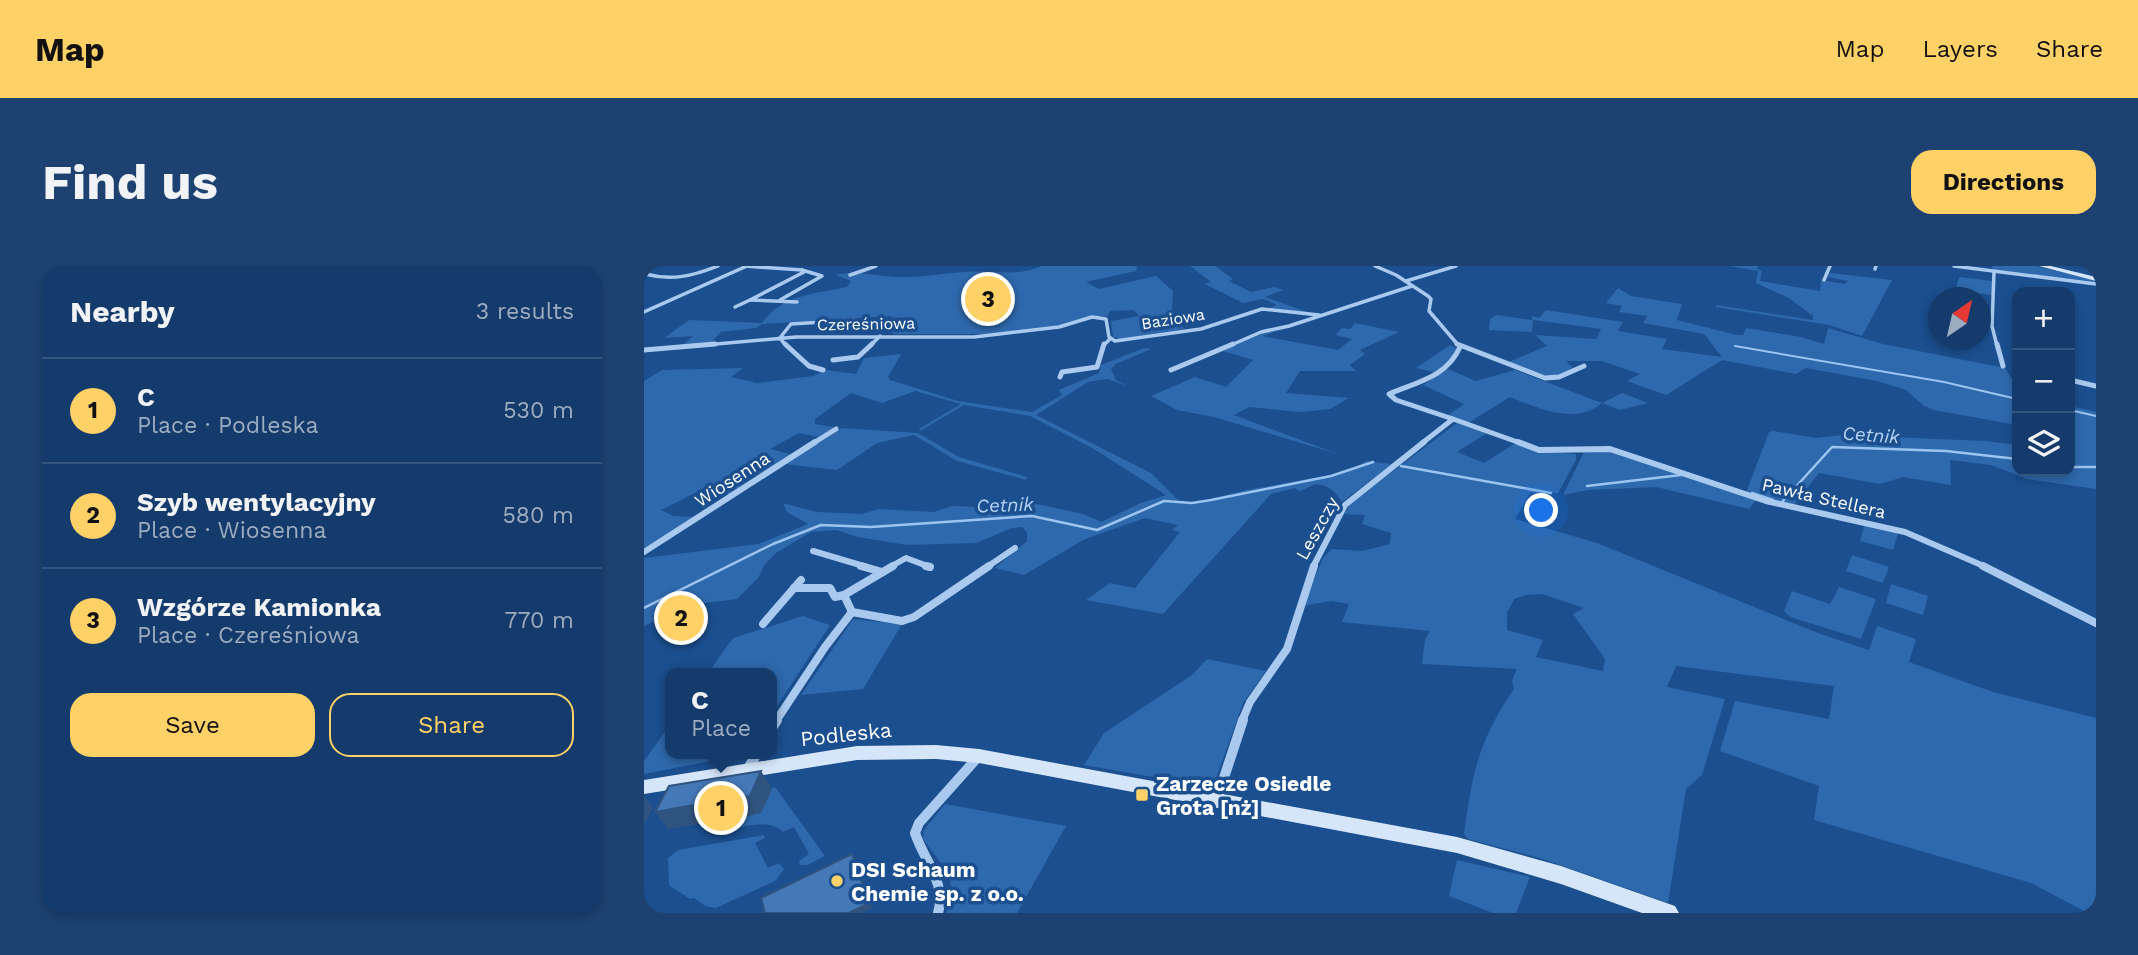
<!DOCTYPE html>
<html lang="en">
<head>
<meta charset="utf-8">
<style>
  :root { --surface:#143b6b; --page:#1d4271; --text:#f1f3f6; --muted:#9dadc1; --line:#33557e; --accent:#ffd166 }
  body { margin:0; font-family:"Work Sans",sans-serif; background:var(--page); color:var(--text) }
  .controls { position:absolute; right:21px; top:21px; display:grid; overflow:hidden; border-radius:14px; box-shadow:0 4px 10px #0003 }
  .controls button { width:63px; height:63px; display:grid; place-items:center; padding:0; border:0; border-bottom:2px solid var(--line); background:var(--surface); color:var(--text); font:35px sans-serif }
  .compass { position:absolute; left:1284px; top:21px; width:63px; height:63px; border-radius:50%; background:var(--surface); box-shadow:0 4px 10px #0003; rotate:34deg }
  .you { position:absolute; left:898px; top:245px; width:24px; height:24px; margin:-18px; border:5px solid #fff; border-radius:50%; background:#1a73e8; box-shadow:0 0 0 10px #1a73e833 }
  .badge { display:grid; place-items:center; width:46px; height:46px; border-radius:50%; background:var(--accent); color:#111; font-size:23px; font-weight:700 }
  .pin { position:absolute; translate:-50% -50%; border:4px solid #fff; box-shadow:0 2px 7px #0006 }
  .popup { position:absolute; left:21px; top:402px; width:112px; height:91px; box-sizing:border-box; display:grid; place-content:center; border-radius:14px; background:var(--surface); filter:drop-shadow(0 2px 5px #0005); font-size:23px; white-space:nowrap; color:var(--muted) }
  .popup b { font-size:26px; color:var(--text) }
  .popup::after { content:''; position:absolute; left:50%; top:100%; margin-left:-14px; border:14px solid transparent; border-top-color:var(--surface) }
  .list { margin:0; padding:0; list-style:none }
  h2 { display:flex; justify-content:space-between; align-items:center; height:91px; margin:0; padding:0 28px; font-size:30px }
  h2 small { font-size:23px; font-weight:400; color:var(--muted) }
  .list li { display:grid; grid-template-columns:46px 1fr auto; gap:21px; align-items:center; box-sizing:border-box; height:105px; padding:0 28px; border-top:2px solid var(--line) }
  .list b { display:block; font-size:26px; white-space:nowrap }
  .list p { margin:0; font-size:23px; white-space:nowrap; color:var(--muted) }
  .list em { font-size:23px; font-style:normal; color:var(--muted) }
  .actions { display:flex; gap:14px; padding:21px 28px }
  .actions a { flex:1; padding:16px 0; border:2px solid var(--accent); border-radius:21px; text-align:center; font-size:24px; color:var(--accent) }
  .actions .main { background:var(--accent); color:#111 }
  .icon { flex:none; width:38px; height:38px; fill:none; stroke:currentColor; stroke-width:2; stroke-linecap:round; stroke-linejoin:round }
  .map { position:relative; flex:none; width:1452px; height:647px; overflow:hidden; border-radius:21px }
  header { display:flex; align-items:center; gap:42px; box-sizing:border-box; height:98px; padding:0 35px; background:var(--accent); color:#111 }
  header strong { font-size:33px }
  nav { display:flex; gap:38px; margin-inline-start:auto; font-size:24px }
  .intro { display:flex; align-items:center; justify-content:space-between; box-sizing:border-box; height:168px; padding:0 42px }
  h1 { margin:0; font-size:49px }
  .button { padding:18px 32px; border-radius:21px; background:var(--accent); color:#111; font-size:24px; font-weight:700 }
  main { display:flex; gap:42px; padding:0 42px }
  aside { flex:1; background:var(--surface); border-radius:21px; box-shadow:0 4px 10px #0003 }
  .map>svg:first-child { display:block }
  .green { fill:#2e69ad; fill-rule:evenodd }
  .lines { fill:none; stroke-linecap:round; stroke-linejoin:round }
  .stream-far1 { stroke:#9cc4f0; stroke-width:2 }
  .stream { stroke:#9cc4f0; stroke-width:2.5 }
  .street-far4 { stroke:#a9c9ee; stroke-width:3.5 }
  .street-far3 { stroke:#a9c9ee; stroke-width:5 }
  .street-far2 { stroke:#a9c9ee; stroke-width:6 }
  .street-far1 { stroke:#a9c9ee; stroke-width:8 }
  .street { stroke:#a9c9ee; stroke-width:10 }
  .secondary { fill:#d6e6fa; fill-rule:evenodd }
  .wall { fill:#3a679d }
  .shaded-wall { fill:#305480 }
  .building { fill:#4478b7; stroke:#305480; stroke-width:2 }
  .poi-dot { fill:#ffd166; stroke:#1b4f8f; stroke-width:2.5 }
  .labels { text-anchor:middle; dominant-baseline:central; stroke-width:7; stroke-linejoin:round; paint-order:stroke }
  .far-street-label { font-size:16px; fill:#fff; stroke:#1b4f8f }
  .street-label { font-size:18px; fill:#fff; stroke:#1b4f8f }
  .water-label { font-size:19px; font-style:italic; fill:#b5d3f5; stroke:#1b4f8f }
  .near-street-label { font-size:21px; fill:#fff; stroke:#1b4f8f }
  .near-poi-label { font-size:21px; font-weight:bold; fill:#fff; stroke:#1b4f8f; text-anchor:start }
</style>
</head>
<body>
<header>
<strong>Map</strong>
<nav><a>Map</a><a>Layers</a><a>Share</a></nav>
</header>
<div class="intro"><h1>Find us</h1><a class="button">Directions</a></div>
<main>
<aside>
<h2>Nearby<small>3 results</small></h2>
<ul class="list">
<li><span class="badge">1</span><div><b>C</b><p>Place · Podleska</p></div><em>530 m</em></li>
<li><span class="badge">2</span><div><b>Szyb wentylacyjny</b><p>Place · Wiosenna</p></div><em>580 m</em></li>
<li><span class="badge">3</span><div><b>Wzgórze Kamionka</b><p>Place · Czereśniowa</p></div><em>770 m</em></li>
</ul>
<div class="actions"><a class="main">Save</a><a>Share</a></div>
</aside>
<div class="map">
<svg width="1452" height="647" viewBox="0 0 1452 647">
  <rect width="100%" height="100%" fill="#1b4f8f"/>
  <!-- green -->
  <g class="green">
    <path d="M398 0H493L492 5 442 16 455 23 512 10 529 25 528 44 540 63 476 73 469 71 467 55 495 50 490 44 466 45 464 50 443 51 414 60 344 68H249L247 50 118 58 112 62 77 66 66 78 35 82 49 70 20 72 45 54 118 57C138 28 172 28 203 21L207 15 192 9C211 4 231 10 251 11 275 12 299 7 322 6 347 4 375 11 398 0Z"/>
    <path d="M546 0H571L589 13 585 15 607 26 630 21 639 24 621 31 666 47 625 42 633 39 619 33 599 37 561 18 567 16Z"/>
    <path d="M1085 0H1114L1113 3 1118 5 1116 15 1176 25 1177 14 1201 18 1204 15 1184 11 1186 7 1248 14 1218 70 1185 59 1072 41V39L1169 54V50L1145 32 1112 17 1114 5Z"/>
    <path d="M1348 0H1391L1452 14V17L1349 5Z"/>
    <path d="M1316 11 1348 15V29L1313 24V17Z"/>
    <path d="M974 22 987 30 1038 38 1033 54 1093 69H1099L1102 62 1157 71 1180 78 1184 62 1239 78 1361 102 1373 122V159L1290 144 1280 140 1262 124 1233 115 1162 102 1152 108 1078 94 1022 129 983 115 996 108 958 95H922L930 103 908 111 862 97 903 80 891 69 952 73 957 63 889 54 888 66 845 64 846 53 852 49 888 54V50L895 52 902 44 979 56 974 65 1023 73 1018 83 1078 91 1060 68 999 57 1003 50 975 46 978 40 962 37Z"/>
    <path d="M711 57 755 66 716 84 721 88 706 99 712 105H656L642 127 705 132 686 143 656 146 605 141 590 149 694 188 570 151 533 144 507 130 551 111 582 121 609 94 579 85 613 68 648 61 618 70 694 84 708 73 691 69 698 62 706 63Z"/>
    <path d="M806 79 812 82V87L793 107 772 102Z"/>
    <path d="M500 82 507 83 472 98 467 103 472 114 484 120 463 113 444 116 392 149 507 207 535 235 546 238 602 224 692 208 712 202 722 195 748 198 698 236C693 227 682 216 670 219 665 220 661 224 655 225L651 222 627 228 519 348 442 334 466 317 491 322 536 266 528 264 534 259 501 252 441 273 380 309 351 302 383 275V267L378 261 368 262 332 277 263 279 214 271 192 264 167 266 132 287 121 298 114 312 93 333 46 339 0 360V292L114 278 164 258 143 246 139 237 173 246 217 248 235 243 290 246 308 240 346 241 360 231 439 248 457 256 497 237 522 229 450 183 386 150 320 139 276 165 275 163 317 138 271 125 238 137 207 127 171 153V158L190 161 178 172 155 167 126 183 150 189 104 214 86 228 59 223 17 244 29 250 52 251 0 283V115L18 104 99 102 87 111 113 117 169 110 182 104 212 108 220 92 257 88 244 111 246 114 314 135 388 146 418 129 415 124 455 107 457 99Z"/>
    <path d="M804 103 832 115 871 104 958 137 978 127 1004 137 976 144 958 137C931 160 894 142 866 131L824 157 804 149 820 138 779 119Z"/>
    <path d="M1426 140 1452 146V223L1383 213 1347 199 1306 194 1307 219 1259 211 1236 218 1175 207 1149 240 1102 227 1125 166 1129 165 1172 172 1199 169 1341 175 1373 179V205H1426Z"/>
    <path d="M813 157 843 167 813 186 840 197 870 178 895 185 932 188V194L914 227H886L871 253 953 277 1174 367 1225 384 1233 360 1272 373 1265 396 1349 426 1452 452V647H1444L1387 617 1170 554 1175 520 1076 485 1091 435 1185 453 1190 420 1032 400 1023 421 1081 433 1058 509 1042 523 1024 637 899 593 824 573 820 568C828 508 835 473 870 423L868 414 873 403 778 398 781 374 786 365 698 356 705 338 687 335 659 340 679 292 688 283 718 285 746 278 747 267 718 258 721 249 700 248 707 237ZM898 328 940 342 929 348 961 393 959 405 892 391 899 374 863 364V347L870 333 882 329Z"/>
    <path d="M198 162 274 167 315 191 383 211 382 214 313 195 270 169 233 177 193 204 140 198Z"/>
    <path d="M959 183 1112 234 1105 243 1012 221 944 224 919 229 940 186Z"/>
    <path d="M1221 257 1254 267 1249 284 1216 275Z"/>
    <path d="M1208 289 1245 301 1239 317 1202 305Z"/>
    <path d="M1247 318 1284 330 1279 349 1242 337Z"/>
    <path d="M1195 321 1232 333 1217 373 1146 351 1140 345 1148 325 1186 338Z"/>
    <path d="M159 350 186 359 128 448V407H64L89 372Z"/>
    <path d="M209 353 258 358 219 423 157 429Z"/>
    <path d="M563 393 622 405 599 437 570 518 566 521 440 499 460 467 548 409Z"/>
    <path d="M26 459V488H102L0 508V495Z"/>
    <path d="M131 521 181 590 163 599H156L155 595 165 588 150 561 139 566C124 550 93 563 73 567L80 553 117 547 128 522Z"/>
    <path d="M301 538 422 560 373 647H302L309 634 305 608 279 573 280 564Z"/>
    <path d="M120 569 121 572 111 577 124 602 135 597 140 603 131 615 72 642 61 640 50 632 46 633 25 619 24 592 34 584Z"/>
    <path d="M813 594 886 611 872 647H849L805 630Z"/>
  </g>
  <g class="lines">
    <!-- stream-far1 -->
    <g class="stream-far1">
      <path d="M1091 80 1300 116 1373 133"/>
      <path d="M1426 144 1452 150"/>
    </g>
    <!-- stream -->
    <g class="stream">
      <path d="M757 200 907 227"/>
      <path d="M1426 201H1452"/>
      <path d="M943 220 1037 209"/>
      <path d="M1108 227 1129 234"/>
      <path d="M1138 236 1188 181 1302 185 1373 193"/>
      <path d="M0 342 129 278 177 259 227 261 388 250 453 264 520 235 548 237 567 234 687 210 729 196"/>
    </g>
    <!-- street-far4 -->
    <g class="street-far4">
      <path d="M100 0 158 4 160 6 106 34 153 36"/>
      <path d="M731 0 752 9 784 30 787 33 785 45 815 80"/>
      <path d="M1310 0 1452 18"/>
      <path d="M1231 3 1232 0"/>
      <path d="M1350 6 1348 60 1353 80"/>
      <path d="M1 8C28 15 49 10 74 0"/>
      <path d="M206 9 232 0"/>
      <path d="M1180 14 1186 0"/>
      <path d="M762 15 812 0"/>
      <path d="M136 34 178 10 158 4"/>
      <path d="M91 41 106 34"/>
      <path d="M0 46 103 0"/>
      <path d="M139 72 138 75 143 80"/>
      <path d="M135 73 147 58 211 54"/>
      <path d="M50 80 152 71H330L415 61 448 51 462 53 465 71 471 75 557 63 618 43 675 49"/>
      <path d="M226 80 236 70"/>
      <path d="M459 80 466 73"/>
      <path d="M585 80 617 66 645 60 768 20"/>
    </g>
    <!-- street-far3 -->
    <g class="street-far3">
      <path d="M141 78 165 100 179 104"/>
      <path d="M813 78 901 112 915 111 940 100"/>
      <path d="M1353 78 1359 100"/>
      <path d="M0 84 71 78"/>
      <path d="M189 94 214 91 228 78"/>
      <path d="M527 104 589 78"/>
      <path d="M416 111 418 106 453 101 460 78"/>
      <path d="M1426 114 1452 120"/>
      <path d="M809 153 879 178"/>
      <path d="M168 178 192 163"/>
      <path d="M777 178 809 153 752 134 745 128C773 116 803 111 816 81"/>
    </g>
    <!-- street-far2 -->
    <g class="street-far2">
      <path d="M874 176 895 184 966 183 1122 235 1261 266 1342 301"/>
      <path d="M169 285 223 301"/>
      <path d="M0 286 171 176"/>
      <path d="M246 301 262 292 286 301"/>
      <path d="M343 301 371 282"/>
      <path d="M669 301 701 239 780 176"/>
    </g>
    <!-- street-far1 -->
    <g class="street-far1">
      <path d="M217 300 238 306"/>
      <path d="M282 300 286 301"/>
      <path d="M1339 300 1452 357"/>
      <path d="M150 322H186L191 331 200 329"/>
      <path d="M208 346 258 355 270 351 345 300"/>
      <path d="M208 346 200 329 249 300"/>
      <path d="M119 358 157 314"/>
      <path d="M132 455 181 381 208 346"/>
      <path d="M598 455 606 436 643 383 670 300"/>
    </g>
    <!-- street -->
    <g class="street">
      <path d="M128 462 133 454"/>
      <path d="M104 502 113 488"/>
      <path d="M573 533 599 454"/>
      <path d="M294 647C303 617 280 595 271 567L275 557 334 491"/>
    </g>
    <!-- secondary -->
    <g class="secondary">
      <path d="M1395 0H1407L1452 11V15Z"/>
      <path d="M292 479 335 483 813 571 917 600 1031 640 1035 647H998L917 618 813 587 335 497 292 493 213 494 0 528V514L213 480Z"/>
    </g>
  </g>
  <!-- wall -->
  <path class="wall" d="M52 344 55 349 32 361 20 354 16 349Z"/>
  <!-- shaded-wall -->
  <g class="shaded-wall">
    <path d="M52 344 55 349 32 361 28 356Z"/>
    <path d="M117 505 128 522 117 547 61 559 60 557 24 563 11 546Z"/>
    <path d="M0 530 9 542 0 559Z"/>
    <path d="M208 588 212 593 228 642 219 647H205Z"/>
  </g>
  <!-- building -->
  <g class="building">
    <path d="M40 337 52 344 28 356 16 349Z"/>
    <path d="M117 505 106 530 49 542 50 539 11 546 25 520Z"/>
    <path d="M208 588 225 637 205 647H121L117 632Z"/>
  </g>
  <!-- markers -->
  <g class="poi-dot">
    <rect x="491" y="522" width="14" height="14" rx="3.5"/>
    <circle cx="193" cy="615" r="7"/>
  </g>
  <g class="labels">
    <!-- far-street labels -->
    <g class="far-street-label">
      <text transform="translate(529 53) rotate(-9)">Baziowa</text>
      <text transform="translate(222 58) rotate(-1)">Czereśniowa</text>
    </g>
    <!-- street labels -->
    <g class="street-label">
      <text transform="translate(88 213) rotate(-33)">Wiosenna</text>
      <text transform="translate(1180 232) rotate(13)">Pawła Stellera</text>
      <text transform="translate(673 262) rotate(-61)">Leszczy</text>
    </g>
    <!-- water labels -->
    <g class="water-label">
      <text transform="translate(1227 169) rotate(4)">Cetnik</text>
      <text transform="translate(361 239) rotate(-2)">Cetnik</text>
    </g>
    <!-- near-street labels -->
    <g class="near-street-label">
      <text transform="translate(202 468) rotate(-6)">Podleska</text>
    </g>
    <!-- near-poi labels -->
    <g class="near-poi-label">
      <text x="512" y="517">Zarzecze Osiedle<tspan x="512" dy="24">Grota [nż]</tspan></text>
      <text x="207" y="603">DSI Schaum<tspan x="207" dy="24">Chemie sp. z o.o.</tspan></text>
    </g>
  </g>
</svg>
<div class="controls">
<button>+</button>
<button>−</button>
<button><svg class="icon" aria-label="layers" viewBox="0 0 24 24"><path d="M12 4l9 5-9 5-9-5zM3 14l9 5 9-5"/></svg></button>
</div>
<svg class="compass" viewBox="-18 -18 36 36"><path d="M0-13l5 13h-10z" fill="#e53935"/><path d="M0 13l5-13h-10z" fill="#9dadc1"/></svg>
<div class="you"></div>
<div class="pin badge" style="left:77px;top:542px">1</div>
<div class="popup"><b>C</b>Place</div>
<div class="pin badge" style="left:37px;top:352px">2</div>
<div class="pin badge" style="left:344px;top:33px">3</div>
</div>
</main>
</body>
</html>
